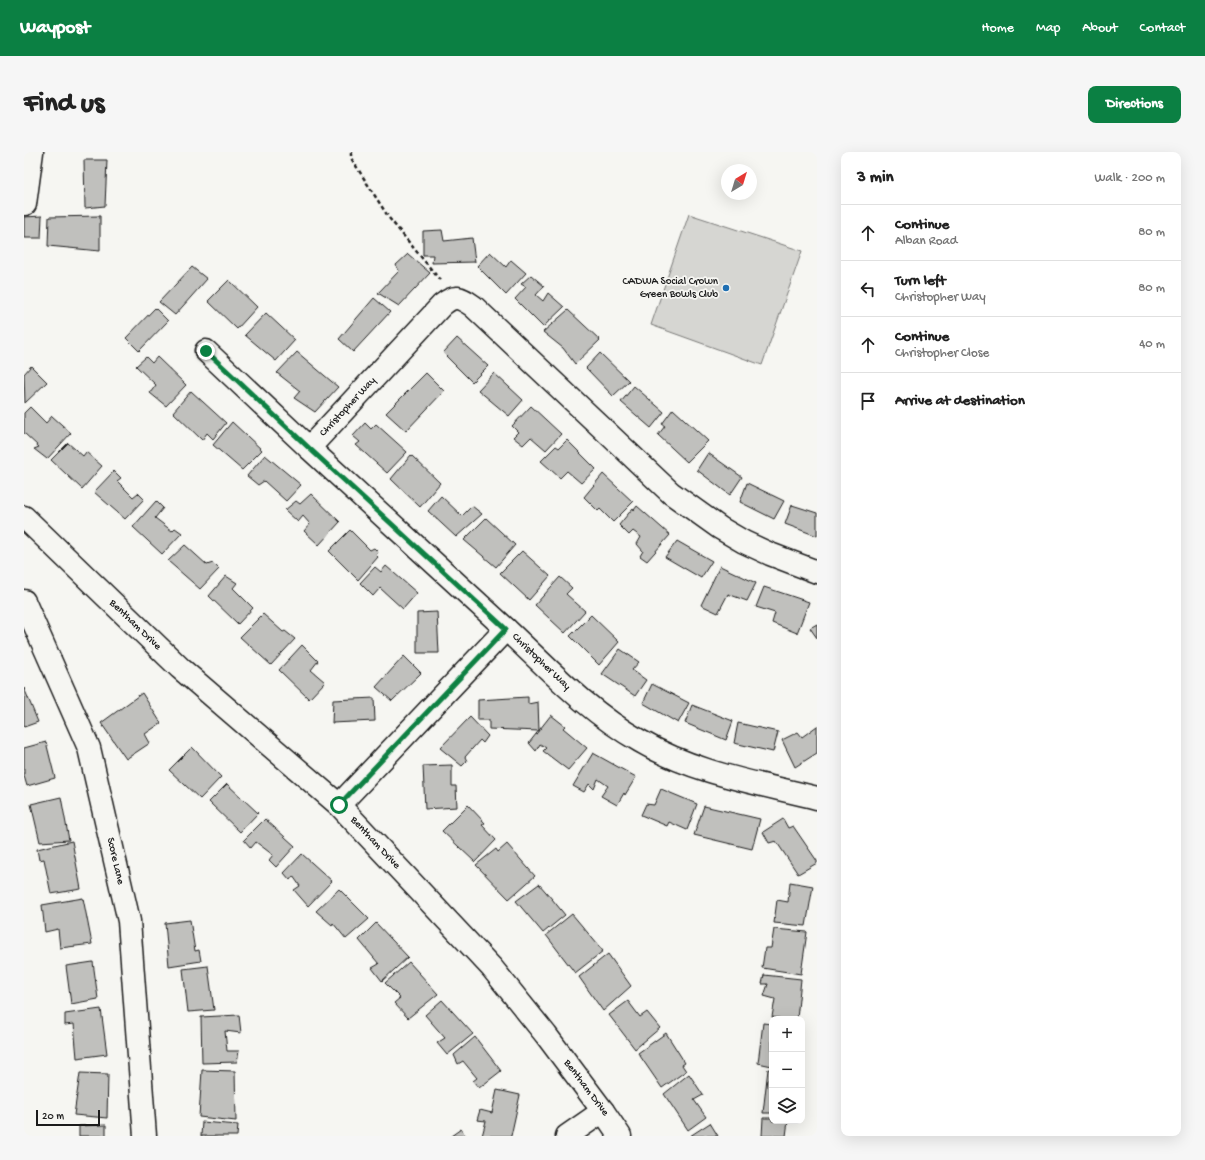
<!DOCTYPE html>
<html lang="en">
<head>
<meta charset="utf-8">
<style>
  :root { --surface:#fff; --page:#f6f6f6; --text:#222; --muted:#767676; --line:#e0e0e0; --accent:#0b8043 }
  body { margin:0; font-family:"Gochi Hand",sans-serif; background:var(--page); color:var(--text) }
  .controls { position:absolute; right:12px; bottom:12px; display:grid; overflow:hidden; border-radius:8px; box-shadow:0 4px 16px #0002 }
  .controls button { width:36px; height:36px; display:grid; place-items:center; padding:0; border:0; border-bottom:1px solid var(--line); background:var(--surface); color:var(--text); font:20px sans-serif }
  .compass { position:absolute; left:697px; top:12px; width:36px; height:36px; border-radius:50%; background:var(--surface); box-shadow:0 4px 16px #0002; rotate:38deg }
  .scale { position:absolute; left:12px; bottom:10px; width:64px; box-sizing:border-box; padding-left:4px; border:2px solid #1c1c1c; border-top:0; font-size:11px; line-height:14px; white-space:nowrap; color:#1c1c1c; -webkit-text-stroke:3px #f6f6f2; paint-order:stroke }
  .stop { position:absolute; width:12px; height:12px; margin:-9px; border:3px solid #0b8043; border-radius:50%; background:#fff }
  .stop.end { background:#0b8043; border-color:#fff; box-shadow:0 1px 4px #0008 }
  .list { margin:0; padding:0; list-style:none }
  h2 { display:flex; justify-content:space-between; align-items:center; height:52px; margin:0; padding:0 16px; font-size:17px }
  h2 small { font-size:13px; font-weight:400; color:var(--muted) }
  .list li { display:grid; grid-template-columns:26px 1fr auto; gap:12px; align-items:center; box-sizing:border-box; height:56px; padding:0 16px; border-top:1px solid var(--line) }
  .list b { display:block; font-size:15px; white-space:nowrap }
  .list p { margin:0; font-size:13px; white-space:nowrap; color:var(--muted) }
  .list em { font-size:13px; font-style:normal; color:var(--muted) }
  .icon { flex:none; width:22px; height:22px; fill:none; stroke:currentColor; stroke-width:2; stroke-linecap:round; stroke-linejoin:round }
  .map { position:relative; flex:none; width:793px; height:984px; overflow:hidden; border-radius:8px }
  header { display:flex; align-items:center; gap:24px; box-sizing:border-box; height:56px; padding:0 20px; background:var(--accent); color:#fff }
  header strong { font-size:19px }
  nav { display:flex; gap:22px; margin-inline-start:auto; font-size:14px }
  .intro { display:flex; align-items:center; justify-content:space-between; box-sizing:border-box; height:96px; padding:0 24px }
  h1 { margin:0; font-size:28px }
  .button { padding:10px 18px; border-radius:8px; background:var(--accent); color:#fff; font-size:14px; font-weight:700 }
  main { display:flex; gap:24px; padding:0 24px }
  aside { flex:1; background:var(--surface); border-radius:8px; box-shadow:0 4px 16px #0002 }
  .map>svg:first-child { display:block }
  .green { fill:#d6d6d2; stroke:#797977 }
  .building { fill:#c0c0bd; stroke:#1c1c1c }
  .lines { fill:none; stroke-linecap:round; stroke-linejoin:round }
  .street-casing { stroke:#1c1c1c; stroke-width:25 }
  .secondary-casing { stroke:#1c1c1c; stroke-width:25 }
  .path { stroke:#1c1c1c; stroke-width:2.5; stroke-dasharray:4 3; stroke-linecap:butt }
  .street { stroke:#f6f6f2; stroke-width:22 }
  .secondary { stroke:#f6f6f2; stroke-width:22 }
  .route { stroke:#0b8043; stroke-width:5 }
  .poi-dot { fill:#1f6fb2; stroke:#f6f6f2; stroke-width:1.5 }
  .labels { text-anchor:middle; dominant-baseline:central; stroke-width:3.5; stroke-linejoin:round; paint-order:stroke }
  .poi-label { font-size:11px; fill:#1c1c1c; stroke:#f6f6f2; text-anchor:end }
  .street-label { font-size:11px; fill:#1c1c1c; stroke:#f6f6f2 }
</style>
</head>
<body>
<header>
<strong>Waypost</strong>
<nav><a>Home</a><a>Map</a><a>About</a><a>Contact</a></nav>
</header>
<div class="intro"><h1>Find us</h1><a class="button">Directions</a></div>
<main>
<div class="map">
<svg width="793" height="984" viewBox="0 0 793 984">
  <rect width="100%" height="100%" fill="#f6f6f2"/>
  <filter id="ink" filterUnits="userSpaceOnUse"><feTurbulence type="fractalNoise" baseFrequency=".025" numOctaves="2"/><feDisplacementMap in="SourceGraphic" scale="8" xChannelSelector="R" yChannelSelector="G"/><feConvolveMatrix kernelMatrix="1 2 1 2 8 2 1 2 1" color-interpolation-filters="sRGB"/></filter>
  <g filter="url(#ink)">
    <!-- green -->
    <path class="green" d="M665 62 778 99 738 213 627 173Z"/>
    <!-- building -->
    <g class="building">
      <path d="M60 8H83L81 54 61 56Z"/>
      <path d="M18 64 17 86H0V65Z"/>
      <path d="M76 64V99L24 94 25 65Z"/>
      <path d="M418 78 420 89 448 86 451 110 408 111 409 103H399V79Z"/>
      <path d="M466 100 482 115 487 108 502 121 482 143 453 114Z"/>
      <path d="M384 102 406 121 375 154 354 141 375 119 372 113Z"/>
      <path d="M168 115 183 127 151 163 135 150Z"/>
      <path d="M507 123 520 134 512 143 519 149 524 141 540 155 519 175 491 147 502 135 497 132Z"/>
      <path d="M205 128 233 155 213 177 184 149Z"/>
      <path d="M350 146 366 160 329 200 315 187Z"/>
      <path d="M131 156 144 169 115 199 102 186Z"/>
      <path d="M544 158 576 188 551 212 539 196 519 180Z"/>
      <path d="M242 161 271 188 252 209 221 183Z"/>
      <path d="M433 186 464 214 448 230 419 201Z"/>
      <path d="M273 200 314 235 291 260 270 246 276 239 253 221Z"/>
      <path d="M576 201 605 229 589 244 562 216Z"/>
      <path d="M122 205 128 211 133 205 162 233 142 254 126 241 132 233 112 214Z"/>
      <path d="M7 214 23 230 1 251 0 222Z"/>
      <path d="M402 221 420 239 382 279 362 261Z"/>
      <path d="M470 221 499 248 485 264 454 238Z"/>
      <path d="M610 234 640 260 627 276 597 250Z"/>
      <path d="M167 239 202 271 189 287 183 281 178 288 149 260Z"/>
      <path d="M507 254 537 282 522 298 507 285 499 293 489 285 494 280 488 274Z"/>
      <path d="M6 255 22 271 28 264 47 281 23 307 10 297 15 295 0 281V261Z"/>
      <path d="M649 257 684 289 663 310 634 283 641 274 638 272Z"/>
      <path d="M208 270 238 298 218 318 189 293Z"/>
      <path d="M341 271 347 277 352 272 383 300 363 321 332 293 336 290 329 284Z"/>
      <path d="M543 288 572 317 557 331 543 319 536 326 517 309 532 294 535 296Z"/>
      <path d="M44 291 59 304 62 300 78 314 58 337 27 308Z"/>
      <path d="M684 301 718 325 706 343 673 318Z"/>
      <path d="M241 303 277 333 262 349 240 329 234 333 223 324Z"/>
      <path d="M387 303 416 331 396 355 367 327Z"/>
      <path d="M90 319 97 326 93 329 109 345 114 341 120 347 101 367 70 340Z"/>
      <path d="M579 322 609 350 589 370 576 357 574 359 560 345Z"/>
      <path d="M723 331 760 349 750 367 716 350Z"/>
      <path d="M287 342 316 370 295 393 280 379 286 372 279 364 274 370 261 358 272 349 276 352Z"/>
      <path d="M417 344 438 364 448 354 458 362 432 385 404 359Z"/>
      <path d="M132 349 139 356 131 366 148 379 151 376 158 381 138 402 109 375Z"/>
      <path d="M768 353 793 361V384L761 372Z"/>
      <path d="M613 354 646 383 623 409 616 404 619 399 613 392 617 385 609 379 605 383 595 373 609 356 610 358Z"/>
      <path d="M462 366 491 393 472 415 440 388Z"/>
      <path d="M326 378 346 398 350 396 354 400 352 403 354 405 334 428 305 399Z"/>
      <path d="M653 389 688 409 677 426 641 405Z"/>
      <path d="M161 393 183 413 189 411 195 417 176 437 144 409Z"/>
      <path d="M498 399 526 424 505 448 476 421Z"/>
      <path d="M362 414 393 441 379 457 356 436 349 444 336 431 351 415 357 420Z"/>
      <path d="M696 414 732 431 723 449 704 442 694 461 677 453Z"/>
      <path d="M202 424 213 431 209 436 229 456 214 472 185 444Z"/>
      <path d="M536 425 548 436 542 442 561 459 541 481 511 453Z"/>
      <path d="M740 435 785 450 773 481 748 471 751 461 732 455Z"/>
      <path d="M413 460 415 501H393V461Z"/>
      <path d="M239 462 259 480 261 479 271 487 247 513 216 485Z"/>
      <path d="M567 463 595 490 575 513 546 484Z"/>
      <path d="M793 472V486L786 476Z"/>
      <path d="M278 493 294 509 287 518 301 530 285 547 255 518Z"/>
      <path d="M596 497 615 510 608 518 622 528 611 544 578 522Z"/>
      <path d="M380 504 397 521 368 549 352 535Z"/>
      <path d="M628 532 665 551 654 571 619 551Z"/>
      <path d="M0 536 14 570 0 575Z"/>
      <path d="M118 541 137 571 121 582 126 591 102 607 77 571Z"/>
      <path d="M504 545V552L514 550 515 579 465 577V568H454V548Z"/>
      <path d="M350 546 351 569 308 571 309 548Z"/>
      <path d="M668 553 709 569 702 588 661 571Z"/>
      <path d="M527 563 541 574 539 576 563 596 544 618 519 599 522 596 516 592 512 599 505 591Z"/>
      <path d="M446 565 464 584 459 591 456 588 441 605 443 609 438 614 416 596Z"/>
      <path d="M714 571 754 580 749 600 710 591Z"/>
      <path d="M793 574V601L771 615 758 588 774 580 778 585Z"/>
      <path d="M22 590 31 626 3 634 0 624V596Z"/>
      <path d="M168 595 197 625 176 647 145 618Z"/>
      <path d="M569 601 612 625 601 643 600 641 593 653 577 644 584 634 574 627 570 637 565 632 560 640 549 634Z"/>
      <path d="M428 613V634H432L433 655 401 657 399 614Z"/>
      <path d="M203 632 234 661 216 680 185 650Z"/>
      <path d="M637 637 673 652 663 678 645 670 643 674 617 663 622 652 630 653Z"/>
      <path d="M37 645 45 688 16 690 7 652Z"/>
      <path d="M444 653 461 671 458 673 472 688 451 710 418 679Z"/>
      <path d="M680 654 736 667 728 697 670 683Z"/>
      <path d="M241 667 271 694 252 715 245 708 249 703 232 690 227 696 220 688Z"/>
      <path d="M759 667 764 676 769 674 793 709V711L774 722 752 689 745 691 739 680Z"/>
      <path d="M48 689 57 737 27 742 20 707 15 708 13 697Z"/>
      <path d="M483 692 511 724 485 747 452 713 472 697 474 700Z"/>
      <path d="M278 702 308 729 284 754 270 738 276 734 269 724 266 728 260 721Z"/>
      <path d="M766 730 789 734 782 774 750 771 753 748 764 750Z"/>
      <path d="M515 732 528 747 541 763 519 781 492 749Z"/>
      <path d="M315 737 345 767 322 787 309 771 308 773 292 759Z"/>
      <path d="M59 746 68 792 36 796 34 777 21 780 18 753Z"/>
      <path d="M548 762 579 799 551 821 522 783Z"/>
      <path d="M166 768 171 799 175 798 177 809 145 814 141 771Z"/>
      <path d="M352 771 384 805 358 829 348 816 355 812 335 788Z"/>
      <path d="M750 777 783 780 777 822 738 816 741 796H747Z"/>
      <path d="M584 802 607 834 579 859 555 825Z"/>
      <path d="M69 810 74 847 47 852 42 814Z"/>
      <path d="M385 810 414 842 384 866 370 851 376 846 361 831Z"/>
      <path d="M184 814 190 858 164 860 159 817Z"/>
      <path d="M740 823 777 827 773 867H760L748 865 751 847 740 844 744 832H738Z"/>
      <path d="M418 848 449 882 423 903 413 891 421 886 401 863Z"/>
      <path d="M604 849 616 865 623 860 636 876 611 897 585 863Z"/>
      <path d="M77 857 83 902 53 906 50 872 41 873V862Z"/>
      <path d="M215 863 217 881 201 879 203 899H215L213 910 178 911 177 865Z"/>
      <path d="M739 871 748 872V914L734 911Z"/>
      <path d="M642 881 661 911 658 913 662 919 638 936 614 901Z"/>
      <path d="M451 885 477 919 455 936 449 929 453 926 439 909 434 912 430 903Z"/>
      <path d="M744 917 748 918V961H739Z"/>
      <path d="M178 918 211 919 212 969 175 965Z"/>
      <path d="M56 921 84 922 83 966 50 963Z"/>
      <path d="M665 922 679 943 670 948 682 965 664 978 640 942Z"/>
      <path d="M473 938 496 943 487 984H458L462 969 453 968 456 958 468 961Z"/>
      <path d="M739 966H748V969H764L762 984H738Z"/>
      <path d="M178 970 214 973 213 984H177Z"/>
      <path d="M686 971 694 984H666Z"/>
      <path d="M82 973V984H55V974Z"/>
      <path d="M437 977 442 984H427Z"/>
    </g>
    <g class="lines">
      <defs>
        <g id="street">
          <path d="M1 52 8 0"/>
          <path d="M182 199 285 296"/>
          <path d="M793 420 746 402 720 390 696 376 647 341 449 154C436 145 431 142 418 153L285 296C350 356 416 416 481 476 525 517 563 559 616 589 670 621 733 631 793 646"/>
          <path d="M0 449 65 596 105 769 121 984"/>
          <path d="M315 653 482 477"/>
          <path d="M543 984 579 959"/>
        </g>
        <path id="secondary" d="M0 365 156 516 315 653 468 816 522 883 579 959 596 984"/>
      </defs>
      <!-- street casing -->
      <use href="#street" class="street-casing"/>
      <!-- secondary casing -->
      <use href="#secondary" class="secondary-casing"/>
      <!-- path -->
      <path class="path" d="M327 0V6L365 66 416 128"/>
      <!-- street -->
      <use href="#street" class="street"/>
      <!-- secondary -->
      <use href="#secondary" class="secondary"/>
    </g>
  </g>
  <g class="lines" filter="url(#ink)">
    <!-- route -->
    <path class="route" d="M182 199 285 296 482 477 315 653"/>
  </g>
  <!-- markers -->
  <circle class="poi-dot" cx="702" cy="136" r="4"/>
  <g class="labels">
    <!-- poi labels -->
    <g class="poi-label">
      <text x="694" y="130">CADWA Social Crown<tspan x="694" dy="13">Green Bowls Club</tspan></text>
    </g>
    <!-- street labels -->
    <g class="street-label">
      <text transform="translate(324 255) rotate(-47)">Christopher Way</text>
      <text transform="translate(111 473) rotate(44)">Bentham Drive</text>
      <text transform="translate(517 510) rotate(44)">Christopher Way</text>
      <text transform="translate(351 691) rotate(47)">Bentham Drive</text>
      <text transform="translate(91 709) rotate(77)">Score Lane</text>
      <text transform="translate(562 936) rotate(53)">Bentham Drive</text>
    </g>
  </g>
</svg>
<div class="controls">
<button>+</button>
<button>−</button>
<button><svg class="icon" aria-label="layers" viewBox="0 0 24 24"><path d="M12 4l9 5-9 5-9-5zM3 14l9 5 9-5"/></svg></button>
</div>
<svg class="compass" viewBox="-18 -18 36 36"><path d="M0-13l5 13h-10z" fill="#e53935"/><path d="M0 13l5-13h-10z" fill="#767676"/></svg>
<div class="scale">20 m</div>
<div class="stop" style="left:315px;top:653px"></div>
<div class="stop end" style="left:182px;top:199px"></div>
</div>
<aside>
<h2>3 min<small>Walk · 200 m</small></h2>
<ul class="list">
<li><svg class="icon" aria-label="ahead" viewBox="0 0 24 24"><path d="M12 20V5M6 11l6-6 6 6"/></svg><div><b>Continue</b><p>Alban Road</p></div><em>80 m</em></li>
<li><svg class="icon" aria-label="left" viewBox="0 0 24 24"><path d="M17 20v-9H6M10 6l-5 5 5 5"/></svg><div><b>Turn left</b><p>Christopher Way</p></div><em>80 m</em></li>
<li><svg class="icon" aria-label="ahead" viewBox="0 0 24 24"><path d="M12 20V5M6 11l6-6 6 6"/></svg><div><b>Continue</b><p>Christopher Close</p></div><em>40 m</em></li>
<li><svg class="icon" aria-label="arrive" viewBox="0 0 24 24"><path d="M6 21V4h12l-3 4 3 4H6"/></svg><div><b>Arrive at destination</b></div></li>
</ul>
</aside>
</main>
</body>
</html>
